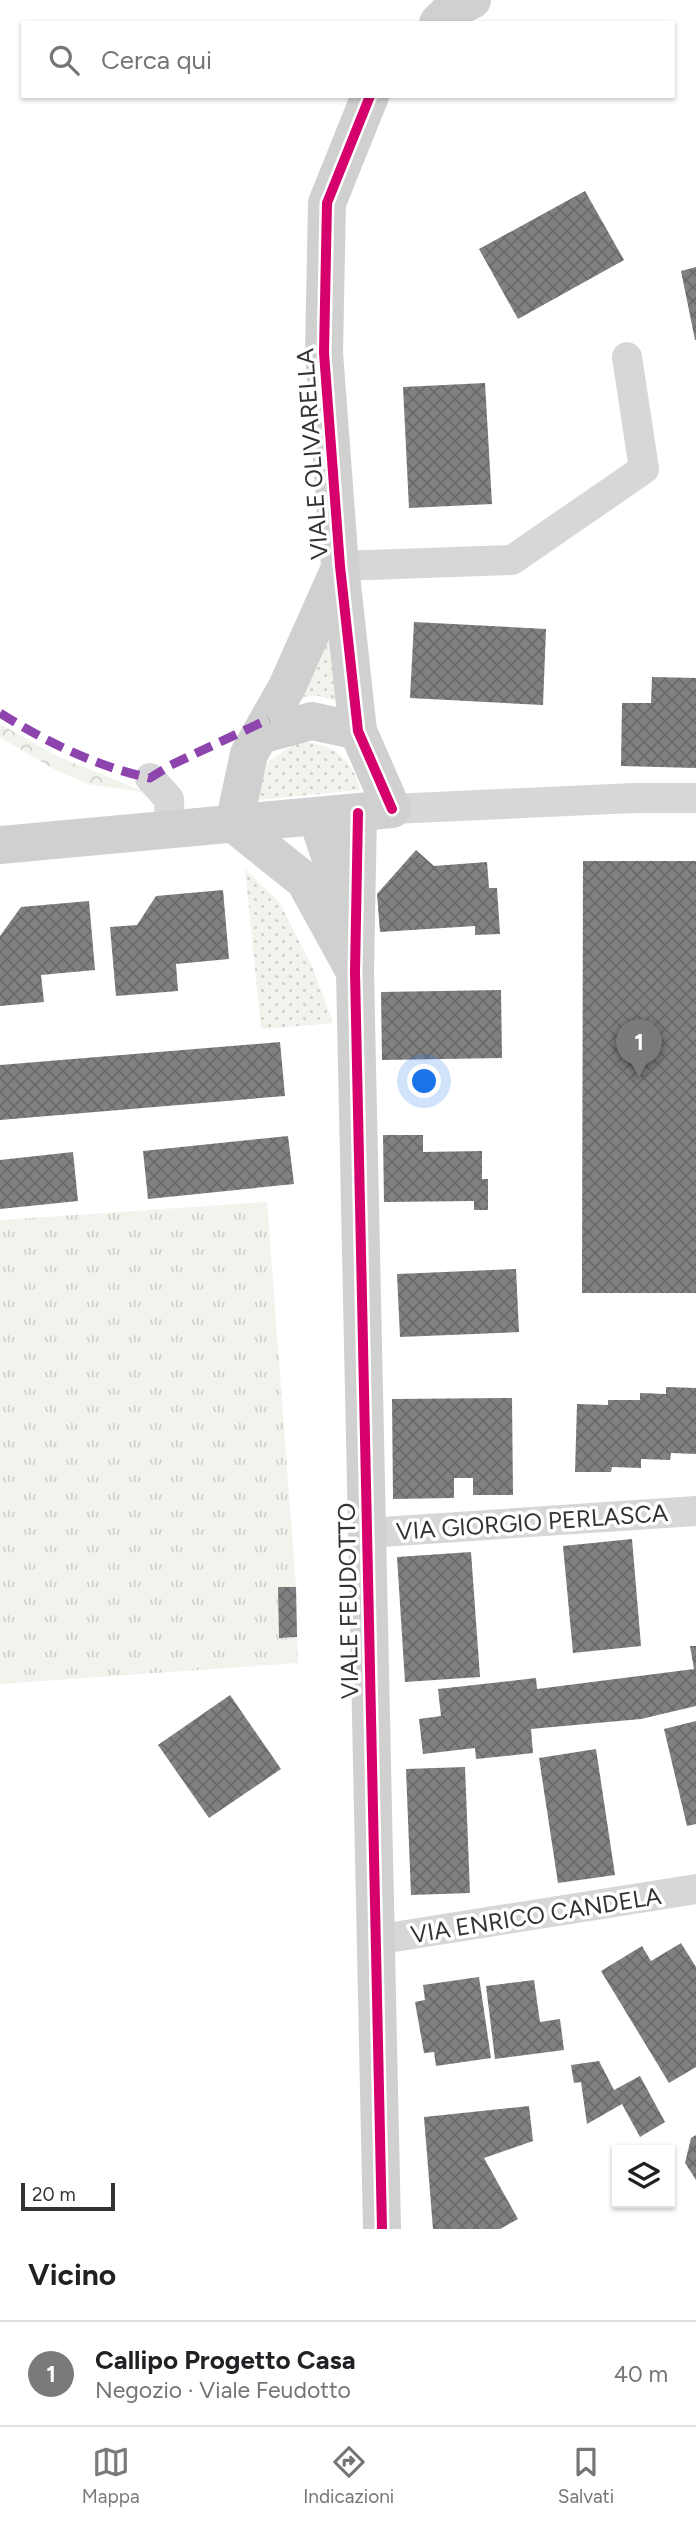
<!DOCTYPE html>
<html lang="it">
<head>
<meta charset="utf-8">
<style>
  :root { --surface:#fff; --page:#f6f6f6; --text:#202124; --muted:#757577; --line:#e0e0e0; --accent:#7a7a7a }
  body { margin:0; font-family:Figtree,sans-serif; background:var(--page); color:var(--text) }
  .controls { position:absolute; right:21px; bottom:21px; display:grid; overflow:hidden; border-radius:0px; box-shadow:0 2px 5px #0004 }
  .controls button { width:63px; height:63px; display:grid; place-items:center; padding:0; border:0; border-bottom:2px solid var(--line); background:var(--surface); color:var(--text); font:35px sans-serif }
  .scale { position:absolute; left:21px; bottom:18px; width:94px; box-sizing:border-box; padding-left:7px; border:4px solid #333; border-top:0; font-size:19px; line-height:24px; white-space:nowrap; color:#333; -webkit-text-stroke:5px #fff; paint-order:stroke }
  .you { position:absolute; left:425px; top:1082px; width:24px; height:24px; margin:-18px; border:5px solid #fff; border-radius:50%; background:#1a73e8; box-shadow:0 0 0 10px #1a73e833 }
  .badge { display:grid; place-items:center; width:46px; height:46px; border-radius:50%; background:var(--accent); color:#fff; font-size:23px; font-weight:700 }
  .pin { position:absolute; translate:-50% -58px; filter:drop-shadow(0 2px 4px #0008) }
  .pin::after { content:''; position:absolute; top:37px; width:24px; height:21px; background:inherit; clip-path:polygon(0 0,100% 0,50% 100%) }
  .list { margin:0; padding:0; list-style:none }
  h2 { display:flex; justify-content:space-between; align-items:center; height:91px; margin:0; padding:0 28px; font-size:30px }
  h2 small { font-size:23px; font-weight:400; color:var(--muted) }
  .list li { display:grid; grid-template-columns:46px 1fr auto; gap:21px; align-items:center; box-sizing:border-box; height:105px; padding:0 28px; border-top:2px solid var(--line) }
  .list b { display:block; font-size:26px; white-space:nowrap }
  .list p { margin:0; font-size:23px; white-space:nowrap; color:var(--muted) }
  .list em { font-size:23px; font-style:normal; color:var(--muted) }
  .icon { flex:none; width:38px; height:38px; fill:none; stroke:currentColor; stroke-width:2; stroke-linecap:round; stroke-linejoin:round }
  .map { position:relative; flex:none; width:696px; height:2229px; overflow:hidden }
  .search { position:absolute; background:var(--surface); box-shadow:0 2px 5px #0004; left:21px; right:21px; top:21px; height:77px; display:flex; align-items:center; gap:18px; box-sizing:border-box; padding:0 24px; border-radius:0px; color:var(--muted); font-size:26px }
  .sheet { height:196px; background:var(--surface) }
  nav { display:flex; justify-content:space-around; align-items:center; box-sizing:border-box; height:98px; border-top:2px solid var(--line); background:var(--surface); font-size:19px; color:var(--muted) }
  nav a { display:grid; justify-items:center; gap:4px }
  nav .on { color:var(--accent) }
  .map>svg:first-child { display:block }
  .grass { fill:url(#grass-dots) }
  .forest { fill:url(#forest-crowns) }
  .park { fill:url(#park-tufts) }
  .building { fill:url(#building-cross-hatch) }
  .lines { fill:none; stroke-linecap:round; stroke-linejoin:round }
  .street { stroke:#d7d7d7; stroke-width:30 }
  .secondary { stroke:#d0d0d0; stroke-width:38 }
  .quiet { stroke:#8e44ad; stroke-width:9; stroke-dasharray:18 9; stroke-linecap:butt }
  .cycleway-casing { stroke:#fff; stroke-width:15 }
  .cycleway { stroke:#d6006c; stroke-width:10 }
  .labels { text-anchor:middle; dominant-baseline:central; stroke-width:7; stroke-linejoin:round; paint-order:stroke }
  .street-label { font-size:24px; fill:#333; stroke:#fff }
</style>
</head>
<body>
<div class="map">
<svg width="696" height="2229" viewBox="0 0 696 2229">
  <defs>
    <pattern id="grass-dots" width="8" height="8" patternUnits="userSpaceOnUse" patternTransform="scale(1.75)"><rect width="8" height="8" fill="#f1f4ed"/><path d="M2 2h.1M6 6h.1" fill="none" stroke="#cfd2cc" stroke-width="1.8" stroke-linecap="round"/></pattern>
    <pattern id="forest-crowns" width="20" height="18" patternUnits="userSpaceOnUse" patternTransform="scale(1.75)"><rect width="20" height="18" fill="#f1f4ed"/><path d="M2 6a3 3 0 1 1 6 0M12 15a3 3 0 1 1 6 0" fill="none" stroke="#cfd2cc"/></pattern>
    <pattern id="park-tufts" width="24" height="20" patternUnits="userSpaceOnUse" patternTransform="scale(1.75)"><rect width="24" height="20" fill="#f1f4ed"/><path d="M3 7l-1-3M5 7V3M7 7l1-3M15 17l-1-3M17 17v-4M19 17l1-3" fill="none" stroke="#cfd2cc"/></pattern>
    <pattern id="building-cross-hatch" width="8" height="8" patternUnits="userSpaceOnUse" patternTransform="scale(1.75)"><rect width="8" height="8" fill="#818181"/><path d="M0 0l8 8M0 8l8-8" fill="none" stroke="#6a6a6a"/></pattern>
  </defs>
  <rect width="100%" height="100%" fill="#fff"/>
  <!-- grass -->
  <g class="grass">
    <path d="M332 607 339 702 319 696 297 697Z"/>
    <path d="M297 742C330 742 352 756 360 790L258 800 264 765Z"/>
    <path d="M245 869 279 902 312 966 333 1023 261 1029Z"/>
  </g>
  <!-- forest -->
  <path class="forest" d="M0 724 59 757 148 793 87 784 50 767 0 737Z"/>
  <!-- park -->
  <path class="park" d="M267 1202 296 1587 298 1663 0 1684V1220Z"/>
  <!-- building -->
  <g class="building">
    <path d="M585 191 624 260 518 319 479 249Z"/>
    <path d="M696 267V340H695L681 271Z"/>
    <path d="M485 383 492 504 409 508 403 387Z"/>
    <path d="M414 622 546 629 543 705 410 698Z"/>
    <path d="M652 677 696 678V768L621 766 622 703H651Z"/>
    <path d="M416 850 434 866 487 862 489 888H497L500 934 475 935V926L380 932 377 894Z"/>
    <path d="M583 861H696V1293H582Z"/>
    <path d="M223 890 229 959 176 964 178 991 116 996 110 927 137 925 156 896Z"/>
    <path d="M89 901 95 970 41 975 44 1002 0 1006V936L21 907Z"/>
    <path d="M501 990 502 1058 382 1060 381 992Z"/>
    <path d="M280 1042 285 1096 0 1120V1065Z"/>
    <path d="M383 1135H423V1152L482 1151V1179H488V1210H474V1201L384 1202Z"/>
    <path d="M288 1136 294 1184 148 1199 143 1151Z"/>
    <path d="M73 1152 78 1201 0 1209V1160Z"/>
    <path d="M516 1269 519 1332 400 1337 397 1274Z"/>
    <path d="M666 1387 696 1388V1454L671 1453 670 1460 641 1459V1468L612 1467 611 1472H575L577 1404 608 1405V1400H640V1393L666 1394Z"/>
    <path d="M512 1398 513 1495H473V1478H454V1498L393 1499 392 1399Z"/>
    <path d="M632 1539 641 1646 573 1653 563 1546Z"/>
    <path d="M471 1552 480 1677 405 1682 397 1557Z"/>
    <path d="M278 1587H296L297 1637 279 1638Z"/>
    <path d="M690 1646H696V1706L641 1719 531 1729 533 1753 476 1759 475 1748 423 1754 419 1719 441 1716 438 1689 536 1678 537 1689 694 1669Z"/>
    <path d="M230 1695 281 1769 209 1818 158 1745Z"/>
    <path d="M696 1721V1824L687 1826 664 1729Z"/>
    <path d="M596 1749 615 1875 558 1883 539 1758Z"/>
    <path d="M465 1767 470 1893 411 1895 406 1769Z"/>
    <path d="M681 1943 696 1967V2067L669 2083 601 1971 642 1946 651 1961Z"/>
    <path d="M479 1977 491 2058 436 2066 434 2052 424 2053 415 2002 425 2000 423 1985Z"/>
    <path d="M534 1980 540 2022 560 2019 564 2050 495 2059 486 1986Z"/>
    <path d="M599 2061 614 2090 640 2076 665 2122 640 2137 622 2104 587 2124 581 2082 574 2083 571 2065Z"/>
    <path d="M529 2106 533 2141 484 2158 518 2219 500 2229H433L424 2117Z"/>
    <path d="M696 2135V2180L685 2163 691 2138Z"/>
  </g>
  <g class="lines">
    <!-- street -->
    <g class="street">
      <path d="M340 566 512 560 644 469 627 357"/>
      <path d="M150 778 169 799 170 830"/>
      <path d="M392 809 634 798H696"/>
      <path d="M367 1533 696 1511"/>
      <path d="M375 1940 696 1889"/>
    </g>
    <!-- secondary -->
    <g class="secondary">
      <path d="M438 23 451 10 472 0"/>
      <path d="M340 568 287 687 249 754 234 824 305 881 354 970"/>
      <path d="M260 735 312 721 358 731"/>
      <path d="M358 813 355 972 382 2229"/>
      <path d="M317 817 347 907"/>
      <path d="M0 845 392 809 358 731 340 566 324 353 327 203 370 96"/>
    </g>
    <!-- quiet -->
    <path class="quiet" d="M0 713C44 741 98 767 150 778L171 765 269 719"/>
    <defs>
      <g id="cycleway">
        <path d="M370 96 327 203 324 353 340 566 358 731 392 809"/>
        <path d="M358 813 355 972 382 2229"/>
      </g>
    </defs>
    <!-- cycleway casing -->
    <use href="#cycleway" class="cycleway-casing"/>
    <!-- cycleway -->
    <use href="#cycleway" class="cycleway"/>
  </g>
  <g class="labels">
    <!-- street labels -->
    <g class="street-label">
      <text transform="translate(312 454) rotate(-94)">VIALE OLIVARELLA</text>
      <text transform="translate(532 1522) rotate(-4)">VIA GIORGIO PERLASCA</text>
      <text transform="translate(348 1601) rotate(-91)">VIALE FEUDOTTO</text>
      <text transform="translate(536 1915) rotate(-9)">VIA ENRICO CANDELA</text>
    </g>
  </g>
</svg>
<div class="controls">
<button><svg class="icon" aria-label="layers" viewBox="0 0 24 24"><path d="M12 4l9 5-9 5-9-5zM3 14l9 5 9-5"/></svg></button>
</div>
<div class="scale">20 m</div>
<div class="you"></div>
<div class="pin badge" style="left:639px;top:1077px">1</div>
<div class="search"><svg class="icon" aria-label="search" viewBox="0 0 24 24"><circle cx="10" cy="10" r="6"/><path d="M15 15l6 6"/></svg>Cerca qui</div>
</div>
<section class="sheet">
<h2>Vicino<small></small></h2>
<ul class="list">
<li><span class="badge">1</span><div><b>Callipo Progetto Casa</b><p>Negozio · Viale Feudotto</p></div><em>40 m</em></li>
</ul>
</section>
<nav>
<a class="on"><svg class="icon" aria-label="map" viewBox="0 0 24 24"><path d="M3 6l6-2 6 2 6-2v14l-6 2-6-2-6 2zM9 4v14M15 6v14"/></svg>Mappa</a>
<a><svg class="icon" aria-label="directions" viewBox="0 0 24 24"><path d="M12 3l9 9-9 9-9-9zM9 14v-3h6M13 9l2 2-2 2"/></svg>Indicazioni</a>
<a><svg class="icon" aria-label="saved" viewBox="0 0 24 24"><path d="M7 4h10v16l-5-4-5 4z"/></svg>Salvati</a>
</nav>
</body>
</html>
